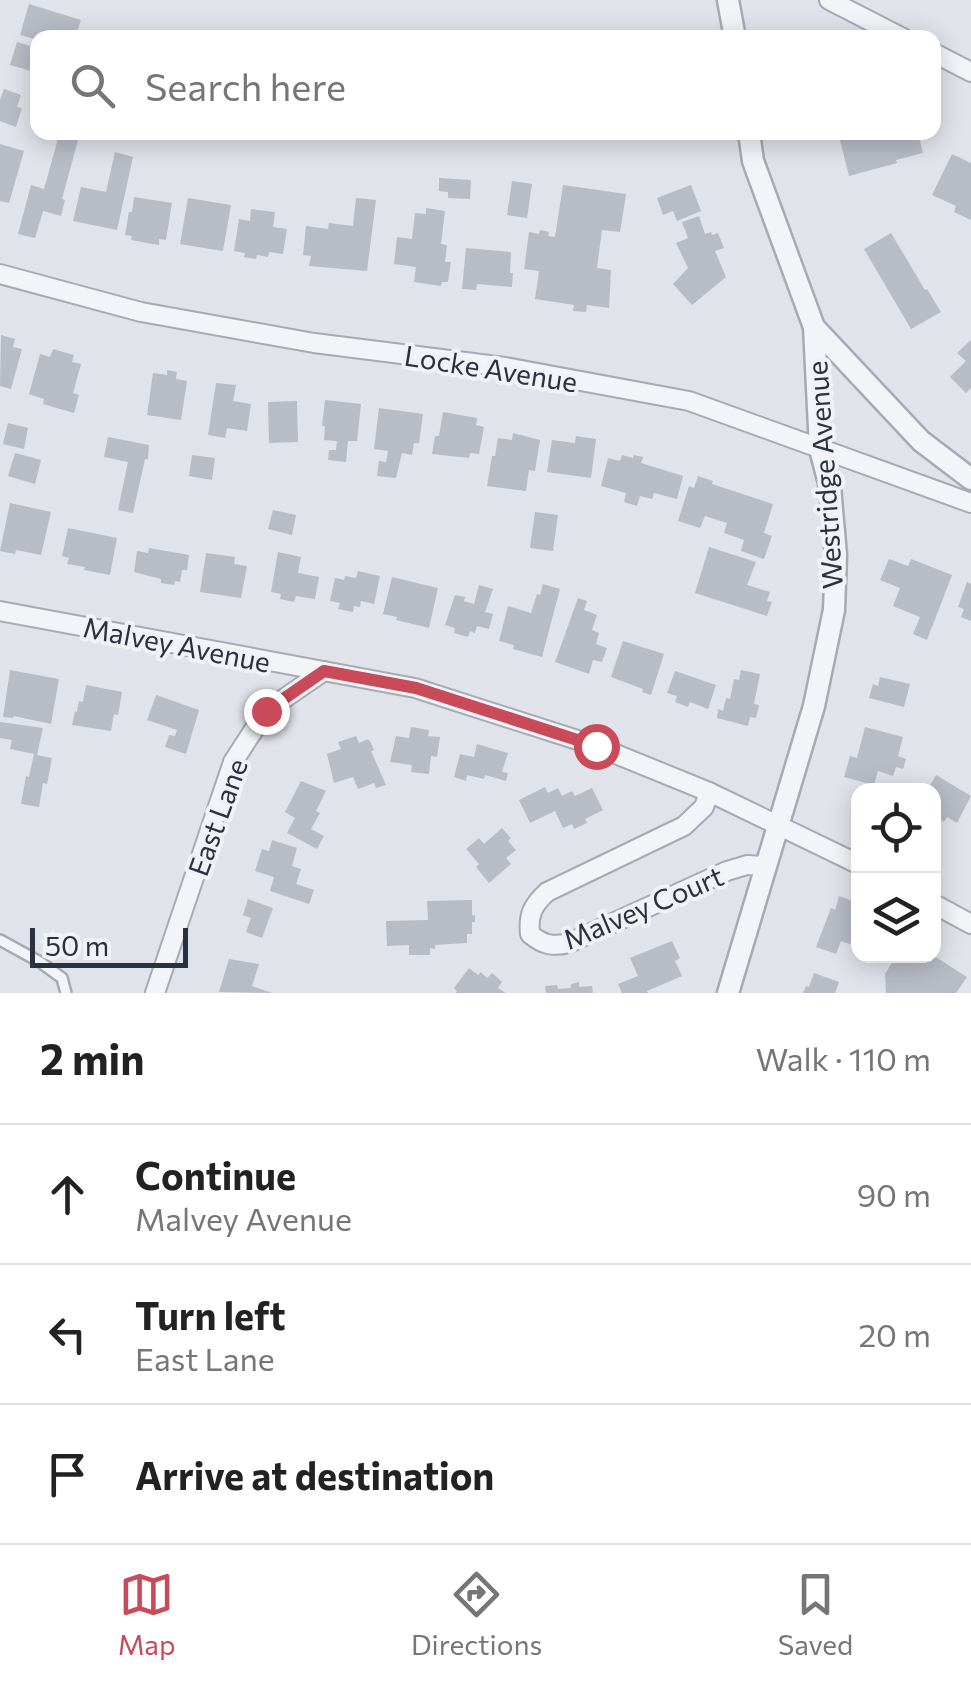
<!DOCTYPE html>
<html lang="en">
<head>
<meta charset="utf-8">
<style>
  :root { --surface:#fff; --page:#f2f2f2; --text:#222; --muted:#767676; --line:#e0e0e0; --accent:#c94a59 }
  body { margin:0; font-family:Commissioner,sans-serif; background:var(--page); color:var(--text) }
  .controls { position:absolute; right:30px; bottom:30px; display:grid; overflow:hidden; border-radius:20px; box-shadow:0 5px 25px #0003 }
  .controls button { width:90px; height:90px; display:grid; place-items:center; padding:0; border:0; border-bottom:2px solid var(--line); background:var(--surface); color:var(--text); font:50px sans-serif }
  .scale { position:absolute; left:30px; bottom:25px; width:158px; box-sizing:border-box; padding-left:10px; border:5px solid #2a313f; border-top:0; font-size:28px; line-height:35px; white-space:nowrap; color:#2a313f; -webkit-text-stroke:8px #f0f2f6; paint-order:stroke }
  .stop { position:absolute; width:30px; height:30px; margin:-22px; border:8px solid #c94a59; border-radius:50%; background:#fff }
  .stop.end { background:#c94a59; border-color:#fff; box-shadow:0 2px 10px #0008 }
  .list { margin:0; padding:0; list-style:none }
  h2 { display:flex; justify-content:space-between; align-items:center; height:130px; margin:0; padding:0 40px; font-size:42px }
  h2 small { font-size:32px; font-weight:400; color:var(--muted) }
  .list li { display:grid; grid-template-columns:65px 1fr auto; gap:30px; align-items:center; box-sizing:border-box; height:140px; padding:0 40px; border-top:2px solid var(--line) }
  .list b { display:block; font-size:38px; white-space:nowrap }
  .list p { margin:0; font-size:32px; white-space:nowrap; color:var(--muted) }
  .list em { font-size:32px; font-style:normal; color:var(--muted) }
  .icon { flex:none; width:55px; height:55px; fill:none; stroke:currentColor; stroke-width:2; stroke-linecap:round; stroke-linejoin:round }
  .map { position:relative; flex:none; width:971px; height:993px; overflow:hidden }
  .search { position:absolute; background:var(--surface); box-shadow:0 5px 25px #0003; left:30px; right:30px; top:30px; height:110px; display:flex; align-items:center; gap:25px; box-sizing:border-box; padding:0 35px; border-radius:20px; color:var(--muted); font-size:38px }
  .sheet { height:550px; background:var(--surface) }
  nav { display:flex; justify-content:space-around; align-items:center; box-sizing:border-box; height:140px; border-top:2px solid var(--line); background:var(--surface); font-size:28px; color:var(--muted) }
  nav a { display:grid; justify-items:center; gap:5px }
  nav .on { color:var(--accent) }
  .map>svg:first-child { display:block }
  .building { fill:#b8bcc5 }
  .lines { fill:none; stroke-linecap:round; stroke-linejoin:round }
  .service-casing { stroke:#a6aab3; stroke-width:14 }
  .minor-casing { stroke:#a6aab3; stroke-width:22 }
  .tertiary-casing { stroke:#a6aab3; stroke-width:25 }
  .service { stroke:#f3f4f7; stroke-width:9 }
  .minor { stroke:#f3f4f7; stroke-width:18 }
  .tertiary { stroke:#f3f4f7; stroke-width:20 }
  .route { stroke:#c94a59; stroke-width:12 }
  .labels { text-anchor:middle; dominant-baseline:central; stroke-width:8; stroke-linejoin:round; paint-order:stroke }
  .street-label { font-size:28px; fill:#2a313f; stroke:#f0f2f6 }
</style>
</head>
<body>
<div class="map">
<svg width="971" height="993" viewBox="0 0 971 993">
  <rect width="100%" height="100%" fill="#e0e3e9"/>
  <!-- building -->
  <g class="building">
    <path d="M29 4 81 20 75 38H38V40L20 35Z"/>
    <path d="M17 42 38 48 31 71 10 65Z"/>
    <path d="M4 89 21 95 17 107 22 108 16 127 0 121V100Z"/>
    <path d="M870 132H918L923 153 896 160 897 163 849 176 840 140Z"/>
    <path d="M59 135 78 140 62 199 65 200 61 216 43 211 35 238 18 234 31 185 44 189Z"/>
    <path d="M0 144 24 151 9 203 0 201Z"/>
    <path d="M115 152 133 157 117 230 73 221 81 187 106 192Z"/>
    <path d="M952 154 971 163V220L954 212 956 206 932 195Z"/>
    <path d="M439 178 471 180 470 199 448 198V192L439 191Z"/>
    <path d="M512 181 532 184 527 218 507 215Z"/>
    <path d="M563 185 626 194 620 232 602 230 597 268 611 270 609 308 587 305 586 312 573 311 574 305 535 299 539 271 524 269 529 232 539 234 540 230 549 232 548 236 555 237Z"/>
    <path d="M691 185 701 211 677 221 673 211 663 215 657 198Z"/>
    <path d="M134 197 172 203 166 240 159 239V245L131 240 132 236 125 235 129 212H132Z"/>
    <path d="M188 198 231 205 223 251 180 244Z"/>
    <path d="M356 198 376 200 367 271 309 266 311 256 303 255 306 226 328 229 329 223 353 226Z"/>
    <path d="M426 208 445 211 441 244 447 245 445 262H451L448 282H442L441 286 414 282 416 267 394 264 397 237 412 239 415 213 426 214Z"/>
    <path d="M251 209 275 212 273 227 287 229 283 254 269 252 268 257 257 255 256 259 244 257 245 253 234 251 239 219 250 221Z"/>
    <path d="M699 216 705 234 711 232 712 235 718 233 724 248 715 251 726 277 692 305 673 284 688 268 676 243 688 238 682 222Z"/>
    <path d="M891 233 925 290 927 289 941 312 911 329 864 249Z"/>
    <path d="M466 248 511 252 510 273H513L512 287 477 284 476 290 462 289Z"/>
    <path d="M1 335 15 339 13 347 22 349 11 389 0 386Z"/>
    <path d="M971 340V388L966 393 950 377 966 361 957 353Z"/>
    <path d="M53 349 74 355 72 362 81 364 73 393 79 395 74 413 43 404 44 399 29 394 40 354 50 357Z"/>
    <path d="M167 370 177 372 176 379 187 381 181 420 147 415 153 373 167 375Z"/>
    <path d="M216 383 236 385 233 401 251 404 247 431 227 428 225 438 208 435Z"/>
    <path d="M325 400 361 404 357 441H348L346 462 328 460 329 450H336L337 441 324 440 325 426H322Z"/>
    <path d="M297 401 298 442 269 443 268 402Z"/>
    <path d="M379 408 423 414 419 443H414L412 455 402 453 396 478 377 476 379 461 386 462 388 451 374 449Z"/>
    <path d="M443 412 477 418 476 425 484 427 479 454 470 453 469 458 432 454 435 436H439Z"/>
    <path d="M8 423 28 428 24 449 3 444Z"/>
    <path d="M513 433 540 440 535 471 529 470 526 491 487 486 492 456H495L498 438 512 440Z"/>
    <path d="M576 436 596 439 591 478 547 472 552 440 575 443Z"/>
    <path d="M108 437 149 445 148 459H145L133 513 118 510 128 462 104 457Z"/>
    <path d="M15 453 41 460 35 484 8 476Z"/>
    <path d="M192 455 215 458 212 480 189 476Z"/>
    <path d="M622 455 633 458 634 455 643 457 641 463 683 476 677 499 654 493 652 499 640 496 637 506 624 502 626 493 601 486 608 458 620 461Z"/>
    <path d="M698 476 713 481 712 484 773 504 764 533 772 536 764 559 741 551 744 540 724 533 727 523 705 516 700 528 678 521 689 486 694 488Z"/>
    <path d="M10 503 51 512 41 555 16 550 15 554 0 551Z"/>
    <path d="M273 510 296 515 292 535 268 529Z"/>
    <path d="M535 512 558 515 553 551 530 548Z"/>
    <path d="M68 528 117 538 110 575 84 570 85 567 67 564 69 558 62 556Z"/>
    <path d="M709 547 756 562 747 585 770 592 767 601 772 602 767 616 695 593Z"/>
    <path d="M149 548 189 555 187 570H182L180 582 175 581 174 585 161 583V579L134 572 137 551 148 553Z"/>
    <path d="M278 552 301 557 298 573 319 577 315 599 296 596 294 602 280 599 281 594 271 592Z"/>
    <path d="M206 553 235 557 234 564 247 566 241 598 200 592Z"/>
    <path d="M889 559 908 566 911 559 952 575 927 640 913 634 920 617 893 606 900 588 880 580Z"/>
    <path d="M358 571 380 576 374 604 361 601 360 607 354 606 353 612 338 609 340 603 330 601 335 578 344 580 345 576 356 578Z"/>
    <path d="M392 577 438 588 429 628 396 620 397 617 383 614Z"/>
    <path d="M967 582 971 584V621L961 617 964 609 958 607Z"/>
    <path d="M543 584 560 589 542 657 513 649 514 645 499 641 508 606 531 613 537 594 540 595Z"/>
    <path d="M479 585 493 589 485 612 493 614 489 629 477 626 475 633 470 631 468 637 454 633 455 628 445 625 455 595 465 597 464 601 474 604Z"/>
    <path d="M578 598 587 601 584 610 597 615 592 630 599 633 596 644 607 648 602 662 593 660 589 674 555 662Z"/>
    <path d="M623 641 664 654 651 695 642 692 643 689 611 677Z"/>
    <path d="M10 670 59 679 51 724 14 716 13 718 3 717Z"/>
    <path d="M741 670 760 674 754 704 759 705 756 718 750 717 748 726 717 718 718 709 723 711 726 698 730 699 734 679 739 680Z"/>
    <path d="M675 671 716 685 708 709 690 702 688 707 675 702 677 696 667 693Z"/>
    <path d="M880 677 910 684 904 707 869 698 873 684 878 686Z"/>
    <path d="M86 685 122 692 118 715 114 714 111 731 72 725 75 711 77 712 79 701 83 702Z"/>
    <path d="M156 695 199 710 186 754 165 747 169 735 175 736 177 730 147 720Z"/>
    <path d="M0 722 43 728 37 755 52 758 47 784 43 783 39 807 21 804 26 776 29 777 34 754 10 749 12 740 0 738Z"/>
    <path d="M411 727 429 730 428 736 440 737 437 757 431 756 429 774 411 772 412 765 390 762 396 736 409 738Z"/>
    <path d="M865 727 903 737 898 756 906 759 903 769 896 767 893 776 878 771 874 785 844 777 850 756 857 758Z"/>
    <path d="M356 736 359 743 368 739 371 743 374 750 371 751 386 785 376 788 374 783 358 789 353 777 334 783 327 754 341 749 338 742Z"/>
    <path d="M477 744 508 753 502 772 508 773 506 781 485 775 484 779 467 775 466 781 454 777 460 754 474 757Z"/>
    <path d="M936 775 971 796 957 823 947 817 944 822 937 818 934 824V791H927Z"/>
    <path d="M301 781 326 791 316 811 320 813 311 829 324 836 317 849 287 833 295 818 285 812Z"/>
    <path d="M545 787 548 793 558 788 562 796 572 791 575 796 592 788 603 810 585 819 587 823 574 829 572 824 563 828 555 811 530 823 519 800Z"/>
    <path d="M502 828 511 838 508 841 516 850 506 858 511 864 489 883 476 867 479 864 466 849 479 838 484 844Z"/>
    <path d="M272 840 297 848 292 866 301 869 296 884 314 890 309 904 270 891 274 877 255 871 262 849 269 851Z"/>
    <path d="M839 896 858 903V919L856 924 858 926 850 944 841 941 836 954 816 947 831 908 835 910Z"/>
    <path d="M248 899 273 908 262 938 246 932 251 918 243 915Z"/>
    <path d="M472 900V915H475V922H472V934H467V943L435 945V949L430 948V955H409V945L387 946 386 921 428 920 427 901Z"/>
    <path d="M672 941 680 958 675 961 682 976 647 991 648 993H622L618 984 638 976 630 958Z"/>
    <path d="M896 956H920L931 962 934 956 967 977 956 993H886L885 974Z"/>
    <path d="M229 959 259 964 252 986 272 993 219 992Z"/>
    <path d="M469 968 478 975 481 972 487 978 492 973 502 982 498 988 506 993H456L457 991 454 988Z"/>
    <path d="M814 973 839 982 835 993H803L806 986 809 987Z"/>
    <path d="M579 982V987L592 986 593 993H546L545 986 557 985 558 989 571 988V984Z"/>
  </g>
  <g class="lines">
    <defs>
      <path id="service" d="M0 940 40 962 62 978 66 993"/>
      <g id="minor">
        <path d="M829 0 903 38"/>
        <path d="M934 53 971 72"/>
        <path d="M0 274 141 312 314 343 505 367 689 401 971 503"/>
        <path d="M0 611 415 688 596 746 709 792 858 864"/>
        <path d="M709 792 704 807 684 826 547 892C533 905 528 914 530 934 543 945 553 947 569 943L727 871 747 865 764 866"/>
        <path d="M934 904 971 924"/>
        <path d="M155 993 233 762 266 711 324 671"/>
      </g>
      <g id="tertiary">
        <path d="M728 0 735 38"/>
        <path d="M814 327 921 441 971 479"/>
        <path d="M728 993 814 706 834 610 836 555 830 487 820 449 814 327 753 161 749 132"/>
      </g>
    </defs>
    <!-- service casing -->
    <use href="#service" class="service-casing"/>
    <!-- minor casing -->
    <use href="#minor" class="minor-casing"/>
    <!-- tertiary casing -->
    <use href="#tertiary" class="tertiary-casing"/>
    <!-- service -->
    <use href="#service" class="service"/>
    <!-- minor -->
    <use href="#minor" class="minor"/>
    <!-- tertiary -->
    <use href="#tertiary" class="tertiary"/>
  </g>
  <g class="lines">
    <!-- route -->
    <path class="route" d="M266 711 324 671 416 688 596 746"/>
  </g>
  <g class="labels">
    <!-- street labels -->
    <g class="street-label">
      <text transform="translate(491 368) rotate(9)">Locke Avenue</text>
      <text transform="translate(824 475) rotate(-94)">Westridge Avenue</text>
      <text transform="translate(177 644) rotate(11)">Malvey Avenue</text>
      <text transform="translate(217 817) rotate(-70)">East Lane</text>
      <text transform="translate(643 907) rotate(-23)">Malvey Court</text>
    </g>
  </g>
</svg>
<div class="controls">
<button><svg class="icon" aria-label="locate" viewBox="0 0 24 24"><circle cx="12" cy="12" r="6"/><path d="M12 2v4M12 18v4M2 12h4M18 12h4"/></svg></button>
<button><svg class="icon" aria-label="layers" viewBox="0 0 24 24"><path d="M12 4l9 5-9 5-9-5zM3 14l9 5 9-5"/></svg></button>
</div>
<div class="scale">50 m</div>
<div class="stop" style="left:596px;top:746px"></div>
<div class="stop end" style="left:266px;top:711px"></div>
<div class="search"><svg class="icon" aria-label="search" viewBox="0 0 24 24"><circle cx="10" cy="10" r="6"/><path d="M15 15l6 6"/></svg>Search here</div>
</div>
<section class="sheet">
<h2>2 min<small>Walk · 110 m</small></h2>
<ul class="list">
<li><svg class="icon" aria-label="ahead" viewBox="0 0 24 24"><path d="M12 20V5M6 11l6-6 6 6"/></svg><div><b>Continue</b><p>Malvey Avenue</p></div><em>90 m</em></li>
<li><svg class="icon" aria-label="left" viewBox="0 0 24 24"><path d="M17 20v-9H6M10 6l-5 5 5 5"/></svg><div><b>Turn left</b><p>East Lane</p></div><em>20 m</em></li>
<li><svg class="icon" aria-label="arrive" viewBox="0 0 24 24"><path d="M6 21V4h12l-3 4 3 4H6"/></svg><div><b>Arrive at destination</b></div></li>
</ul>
</section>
<nav>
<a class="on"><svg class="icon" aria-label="map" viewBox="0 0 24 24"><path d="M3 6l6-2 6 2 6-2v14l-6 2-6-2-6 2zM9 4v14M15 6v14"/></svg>Map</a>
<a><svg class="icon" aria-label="directions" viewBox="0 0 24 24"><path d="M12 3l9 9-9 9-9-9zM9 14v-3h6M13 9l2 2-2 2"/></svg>Directions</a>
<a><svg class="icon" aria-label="saved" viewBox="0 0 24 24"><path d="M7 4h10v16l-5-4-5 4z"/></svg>Saved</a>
</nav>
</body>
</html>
